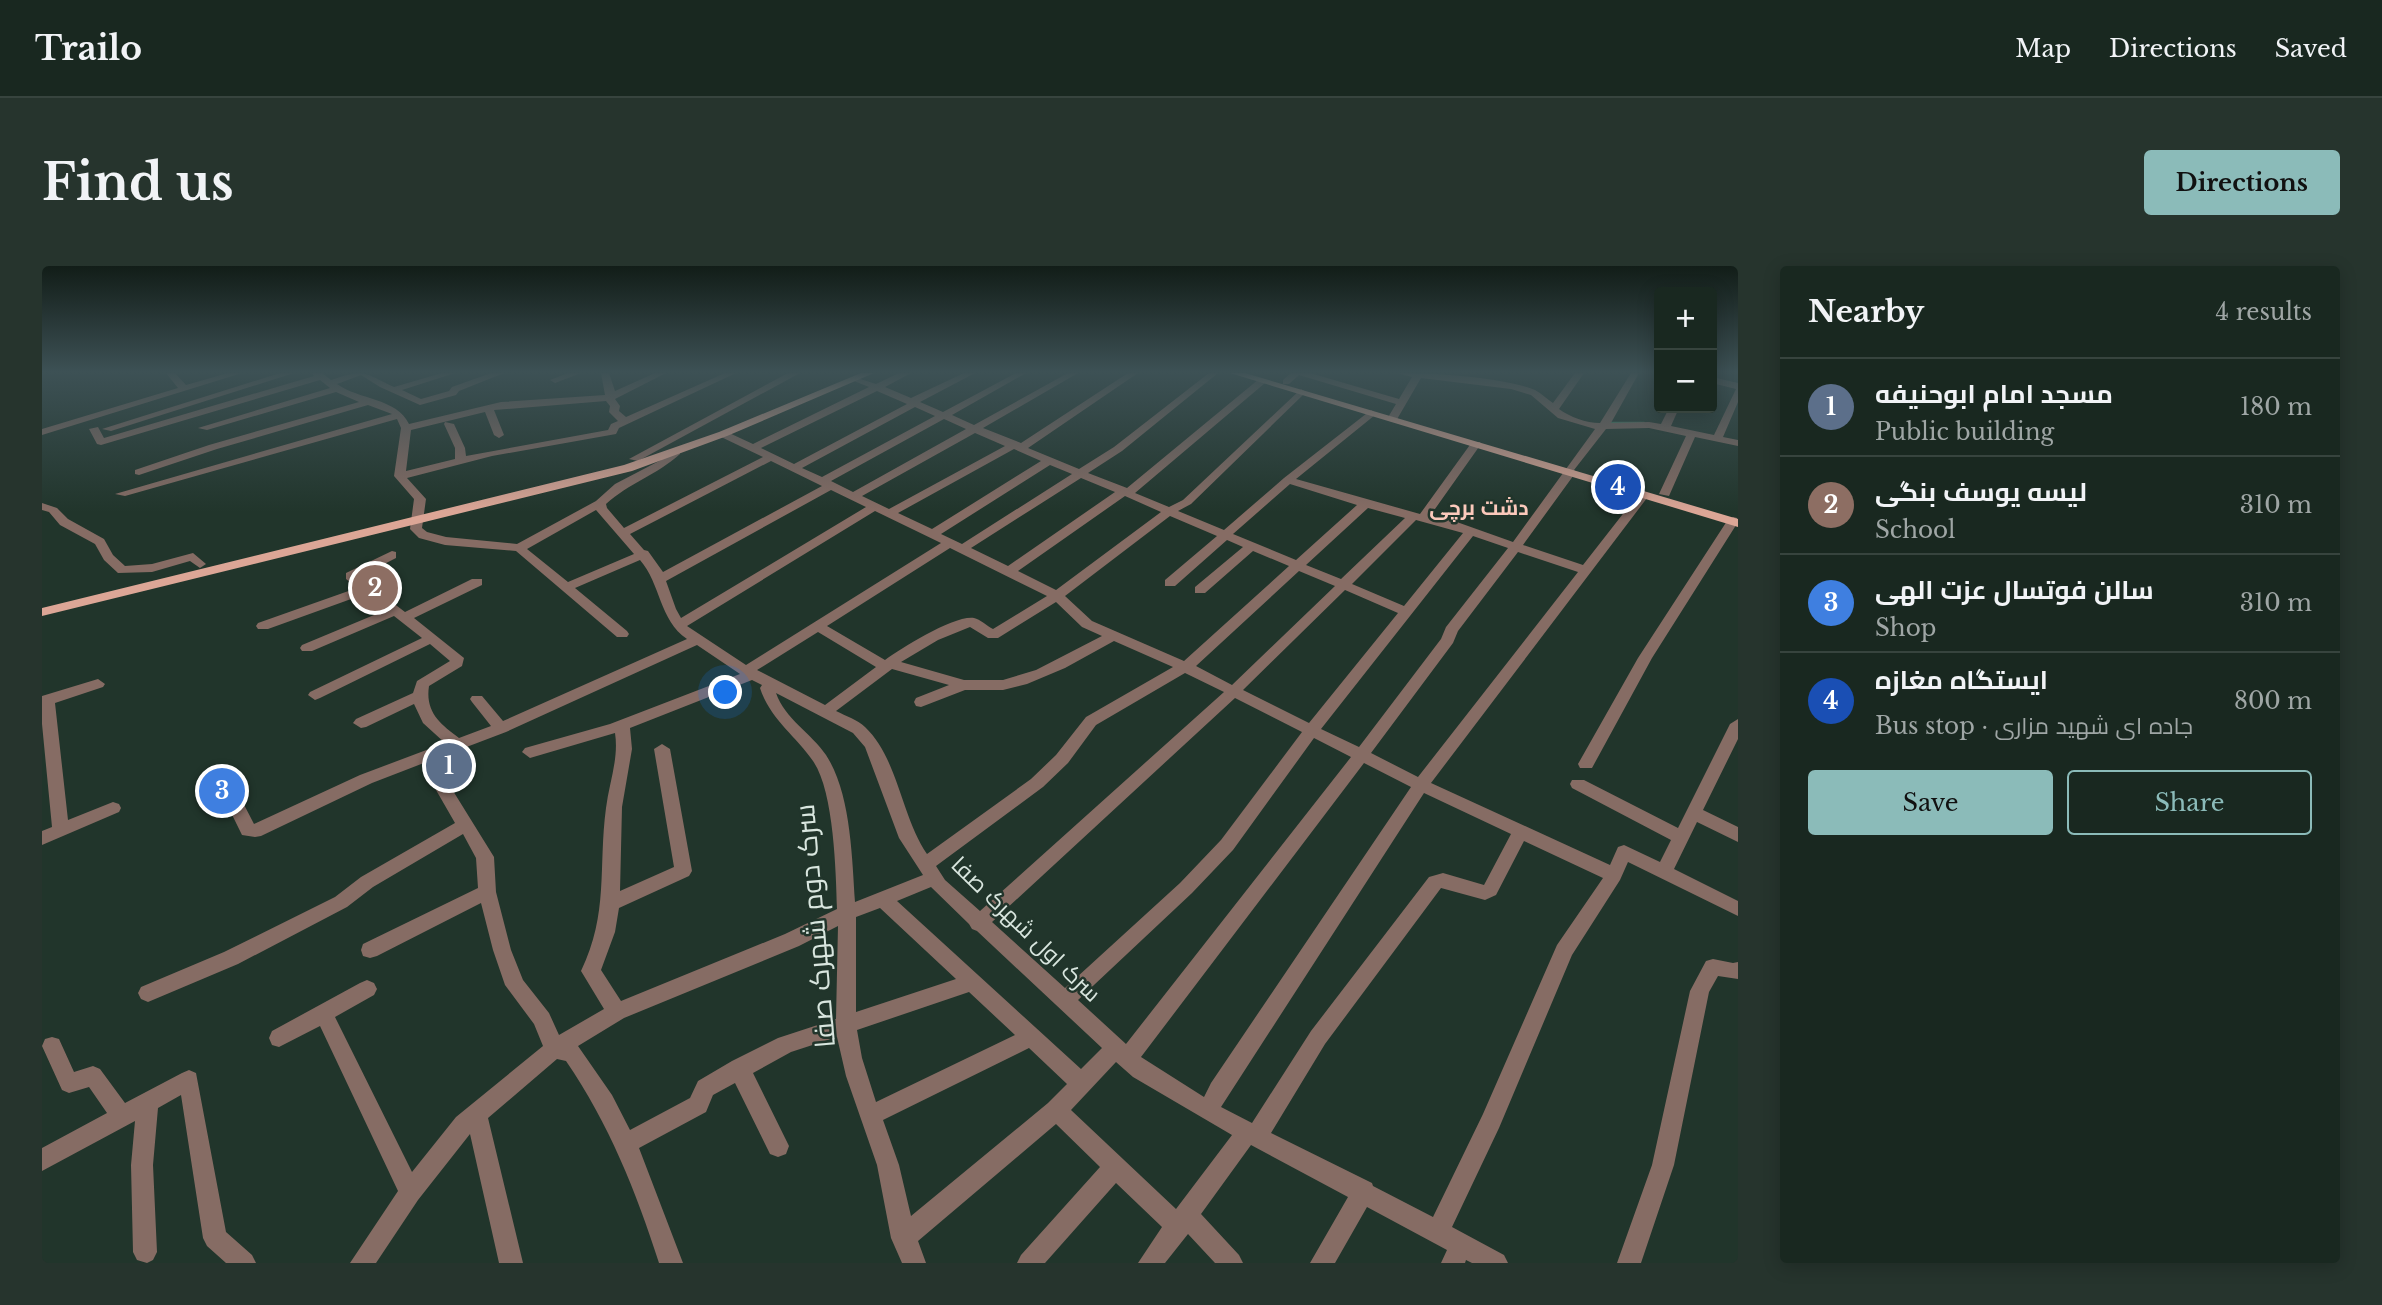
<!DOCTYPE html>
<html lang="en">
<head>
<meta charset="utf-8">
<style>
  :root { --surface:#192820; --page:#26342d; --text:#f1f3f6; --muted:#9fa6a5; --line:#37443e; --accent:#8bbbb9 }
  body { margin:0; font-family:"Libre Baskerville",Cairo,serif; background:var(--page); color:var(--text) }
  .controls { position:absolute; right:21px; top:21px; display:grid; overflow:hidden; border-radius:7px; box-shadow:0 4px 18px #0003 }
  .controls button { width:63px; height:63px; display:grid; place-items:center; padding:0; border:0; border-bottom:2px solid var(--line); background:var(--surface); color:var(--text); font:35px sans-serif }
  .you { position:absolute; left:684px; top:427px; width:24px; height:24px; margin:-18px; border:5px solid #fff; border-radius:50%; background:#1a73e8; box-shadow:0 0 0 10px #1a73e833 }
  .badge { display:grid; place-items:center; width:46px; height:46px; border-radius:50%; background:var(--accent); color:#fff; font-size:23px; font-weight:700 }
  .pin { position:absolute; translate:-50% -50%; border:4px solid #fff; box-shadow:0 2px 7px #0006 }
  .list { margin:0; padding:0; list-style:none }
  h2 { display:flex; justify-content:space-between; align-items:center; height:91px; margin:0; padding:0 28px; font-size:30px }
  h2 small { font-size:23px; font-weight:400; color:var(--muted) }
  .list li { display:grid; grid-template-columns:46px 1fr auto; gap:21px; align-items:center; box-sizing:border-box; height:98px; padding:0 28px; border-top:2px solid var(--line) }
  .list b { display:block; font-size:26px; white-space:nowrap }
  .list p { margin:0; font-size:23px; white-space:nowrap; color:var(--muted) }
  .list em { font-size:23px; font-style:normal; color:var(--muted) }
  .actions { display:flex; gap:14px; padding:21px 28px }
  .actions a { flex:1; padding:16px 0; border:2px solid var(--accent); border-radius:7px; text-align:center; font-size:24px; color:var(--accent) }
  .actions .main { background:var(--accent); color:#111 }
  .map { position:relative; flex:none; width:1696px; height:997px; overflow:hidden; border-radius:7px }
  header { display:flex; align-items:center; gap:42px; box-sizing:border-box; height:98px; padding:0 35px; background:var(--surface); border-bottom:2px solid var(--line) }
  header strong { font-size:33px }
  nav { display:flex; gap:38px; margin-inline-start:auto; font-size:24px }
  .intro { display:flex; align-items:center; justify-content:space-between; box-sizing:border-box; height:168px; padding:0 42px }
  h1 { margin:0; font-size:49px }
  .button { padding:18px 32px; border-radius:7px; background:var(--accent); color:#111; font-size:24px; font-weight:700 }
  main { display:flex; gap:42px; padding:0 42px }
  aside { flex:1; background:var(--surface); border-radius:7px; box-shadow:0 4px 18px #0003 }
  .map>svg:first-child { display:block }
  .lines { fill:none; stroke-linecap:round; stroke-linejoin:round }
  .stream { stroke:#488668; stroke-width:2.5 }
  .minor { fill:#866c64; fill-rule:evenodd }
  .major { fill:#dca696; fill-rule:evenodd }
  .labels { text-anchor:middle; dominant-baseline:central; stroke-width:5; stroke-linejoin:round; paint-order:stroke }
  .far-neighbourhood-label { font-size:21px; font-weight:bold; fill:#fbc9bb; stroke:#21352b }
  .street-label { font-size:23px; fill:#d9e6df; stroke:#21352b }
  .near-street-label { font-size:28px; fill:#d9e6df; stroke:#21352b }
</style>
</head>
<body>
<header>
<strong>Trailo</strong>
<nav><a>Map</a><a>Directions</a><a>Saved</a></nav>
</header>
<div class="intro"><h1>Find us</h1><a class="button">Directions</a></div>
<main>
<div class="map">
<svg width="1696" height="997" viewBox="0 0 1696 997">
  <rect width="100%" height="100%" fill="#21352b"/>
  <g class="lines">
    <!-- stream -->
    <path class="stream" d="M1570 157H1602"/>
    <!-- minor -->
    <g class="minor">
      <path d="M124 107H133L144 119 186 107H200L0 169V163L136 122Z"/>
      <path d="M238 107H252L69 165 60 163Z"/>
      <path d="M270 107H280L289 114C323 102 322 107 352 121L400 107H413L360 124 379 133 407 125 410 121 449 107H462L417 125 414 129 378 139 338 121 319 109 295 118C317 134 355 132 367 158L459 136 563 129 559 107H567L573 125 613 107H624L573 133 578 140 577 145 584 151 683 107H694L577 162 574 168 450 190 365 212 384 233 380 262 385 266 404 271 475 278 554 235 573 218 619 194 630 184H638V188C615 209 587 217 564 238L565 242 582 262 721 191 677 170V166H685L711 178 827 121 812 115V111L834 118 857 107H869L843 121 869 132 922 107H933L878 136 901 146 974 107H984L910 149 932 159 1026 107H1036L941 162 979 177 1086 107H1096L986 182 1037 203 1072 181 1167 107H1176L1080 185 1046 207 1085 222 1217 113H1223V117L1093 227 1127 241 1141 234 1259 123 1264 126 1262 128 1149 238 1136 245 1182 264 1242 212 1329 144 1334 147 1333 149 1254 213 1378 248 1430 176H1438L1439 178 1388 250 1412 255 1471 276 1553 163 1516 152 1489 129 1469 123 1379 112 1354 155 1350 156 1345 153 1354 138 1257 109 1247 118H1241V114L1249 107H1268L1357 133 1370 111 1355 107C1390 107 1461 111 1493 124 1499 127 1505 133 1511 137L1533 107H1542L1517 143C1528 151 1544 157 1558 157L1589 107H1597L1569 157 1607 156 1619 158 1627 142H1637L1629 160 1672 169 1694 123 1670 117V111L1696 117V136L1681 171 1696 174V180L1653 171 1627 230 1617 228 1644 170 1607 162 1564 163 1532 204 1534 206 1481 279 1541 299 1598 226 1608 228 1389 517 1568 599 1576 581 1582 579 1618 596 1629 574 1530 522 1528 518 1530 514H1542L1636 562 1688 458 1696 453V473L1661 544 1696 561V576L1655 556 1632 603 1696 635V650L1586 596 1578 614 1530 689 1457 862 1410 961 1462 989 1466 997H1430L1424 994 1423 997H1399L1405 984 1325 941 1293 997H1268L1306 931 1209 879 1159 948 1197 989 1201 997H1173L1146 968 1123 997H1096L1120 961 1074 917 1003 997H975L979 989 1058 901 1014 858 876 975 884 997H860L849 972 835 899 804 810 795 771 749 786 711 807 747 880 744 888 736 891 728 888 693 817 671 829 664 846 597 882 641 997H617C594 925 567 858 524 795L515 793 446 852 481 997H457L428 868 376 934 334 997H308L356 925 278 760 237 781 230 779 227 772 230 765 318 717 325 714 332 717 335 723 332 729 293 751 370 906 414 851 501 780 492 758 463 719 451 684 439 637 335 690 328 692 321 690 319 684 321 678 436 622 434 592 421 568 331 621 305 641 196 698 106 736 99 733 96 727 99 721 182 686 293 631 319 611 413 557 390 517 392 513 407 507 400 490 330 517 219 570 213 571 200 569 168 504 170 500H182L212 558 318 509 403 477 381 457 372 438 324 461 319 462 311 457 314 453 371 427 375 415 408 395 388 378 278 432 273 434 266 429 268 426 380 372 352 350 270 385H260L258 382 260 379 344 344 323 328 226 363H216L214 360 216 357 315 322 304 313V307L350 285 354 286V292L317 311 363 346 430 313H440V319L372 352 422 392 420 400 387 420C383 446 398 458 417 472L449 460 430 436 428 433 430 430H440L461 455 645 373C617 354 619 318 598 294L533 322 585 365 587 368 585 371H575L474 285 403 279 377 272 368 263 372 233 352 210 359 162 355 153 83 230 73 228 350 148 326 139 175 183 97 209 93 208V204L167 179 317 136 294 126 165 164 156 162 288 122 278 114 59 179 55 178 47 163 56 161 62 172 272 110ZM835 125 865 138 752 198 719 182ZM564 135 568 140 567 146 576 155 569 158 566 164 424 190 423 182 412 158 403 156 402 158 413 182V193L364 205 369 164 443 146 452 169 457 172 462 169 452 144ZM873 141 893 150 780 211 760 202ZM902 153 924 163 811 226 789 215ZM933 167 963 180 847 243 820 230ZM972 183 999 195 890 263 856 247ZM729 195 780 220 621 306 606 285 602 284 588 268ZM1008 199 1030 208 920 278 899 268ZM1039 212 1073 226 966 300 929 282ZM1248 218 1315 239 1254 294 1191 268ZM789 224 824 241 639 352 634 343 624 315ZM1083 230 1119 246 1014 324 976 305ZM1326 242 1363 252 1299 313 1264 299ZM554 244 592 288 526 316 485 283ZM833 245 899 277 704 399 645 360ZM1128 250 1175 270 1123 314V320H1133L1185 274 1201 281 1153 321V327H1163L1211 285 1247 300 1142 395 1050 355 1023 330ZM1374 254 1421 267 1362 340 1310 318ZM1431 270 1466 282 1404 361 1399 373 1317 481 1279 463ZM908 282 1005 330 951 363C945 360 938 353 932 352 912 349 860 382 843 394L785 360ZM1476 286 1536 306 1376 511 1329 487 1411 377 1416 365ZM1257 305 1293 320 1190 419 1154 400ZM1303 324 1356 347 1267 457 1201 424ZM1014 336 1040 361 1060 370 994 404 961 414H922L859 396 896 374 928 361 946 372H956ZM776 366 834 401 783 439 715 404ZM1072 375 1131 401 1044 451 1014 489 989 513 885 588C859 550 856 492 823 461 816 454 804 450 794 445L850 403 907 419 874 432 872 436 874 440 879 441 923 424H961L985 418 1023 402ZM655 379 698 408 568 458 483 482 480 486 488 492 573 467C577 493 567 517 564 542 556 602 567 647 539 705L562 743 517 769 507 747 481 714 469 684 454 626 452 591 408 520 422 514 424 510 414 485 464 466ZM1143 407 1182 426 938 645 903 614 894 600 1001 521 1026 497 1054 459ZM710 414 720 419 718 422C728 453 753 469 771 495 792 525 794 606 795 643L743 668 579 735 559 704 573 666 577 642 647 610 650 605 628 483 620 478 612 483 632 601 578 625 580 541 590 483 588 462ZM734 427 811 467 823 481 857 572 881 609 813 636C810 592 809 527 784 489 769 467 743 453 734 427ZM1193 432 1260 466 1179 574 1138 617 1023 722 950 656ZM1272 472 1309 491 1084 778 1036 734 1150 627 1191 584ZM1322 497 1369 521 1169 817 1162 831 1099 791ZM1382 527 1469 568 1442 619 1401 607 1387 611 1269 765 1210 857 1179 841ZM1482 575 1561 612 1515 679 1441 848 1391 951 1331 920 1330 917 1229 867 1283 778 1399 622 1443 634 1454 629ZM889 621 927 658 930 663 935 665 1060 782 1039 803 855 635ZM838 642 914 713 814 746V651ZM796 660 794 753 736 772 690 795 656 815 648 832 588 864 570 829 536 780 582 752 757 680ZM927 726 973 769 834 836 820 792 815 764ZM987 782 1025 818 1006 837 869 950 857 899 841 854ZM1074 796 1091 811 1190 869 1134 943 1029 844Z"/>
      <path d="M526 107H539L513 117 508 114Z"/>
      <path d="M746 107H758L596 195 587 193Z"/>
      <path d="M0 237 15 242 26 253 62 273 71 289 83 300 110 298 151 287 164 298 158 302 148 295 110 306 76 307 62 294 53 278 18 259 7 246 0 244Z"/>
      <path d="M1691 251 1695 252 1696 256 1610 392 1550 502H1538L1536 498 1596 392 1685 255Z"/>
      <path d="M56 413 63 418 61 421 13 437 26 554 71 536 77 538 79 542 77 546 0 579V565L10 561 0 458V430Z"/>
      <path d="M1671 693 1691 697 1696 696V713L1676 710 1667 726 1632 899 1599 997H1575L1610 899 1648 725 1664 695Z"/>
      <path d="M10 771 17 773 32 806 51 800 58 803 83 837 140 807 147 804 154 807 184 966 210 989 214 997H184L165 980 161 972 139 829 116 842 111 899 115 986 111 994 105 997 95 994 91 986 89 899 93 855 0 905V882L65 847 47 821 27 827 20 824 0 780 3 773Z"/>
    </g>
    <!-- major -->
    <g class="major">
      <path d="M819 107H832L685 170 590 205 0 350V342L582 199 677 166Z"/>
      <path d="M1188 107H1203L1696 253V261Z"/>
    </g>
  </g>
  <!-- sky -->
  <linearGradient id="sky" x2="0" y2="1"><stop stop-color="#121d18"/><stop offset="0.43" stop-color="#3d5155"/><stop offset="1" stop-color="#3d5155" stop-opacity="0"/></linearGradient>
  <rect width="1696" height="246" fill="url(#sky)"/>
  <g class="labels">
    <!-- far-neighbourhood labels -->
    <g class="far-neighbourhood-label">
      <text x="1437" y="242">دشت برچی</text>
    </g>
    <!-- street labels -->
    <g class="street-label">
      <text transform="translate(984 663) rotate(44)">سرک اول شهرک صفا</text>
    </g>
    <!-- near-street labels -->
    <g class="near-street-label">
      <text transform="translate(773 660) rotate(-95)">سرک دوم شهرک صفا</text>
    </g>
  </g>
</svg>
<div class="controls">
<button>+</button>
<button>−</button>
</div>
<div class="you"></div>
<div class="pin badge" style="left:407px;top:500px;background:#5c6f8a">1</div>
<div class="pin badge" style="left:333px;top:322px;background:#8d6e63">2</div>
<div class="pin badge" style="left:180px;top:525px;background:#3f7fe0">3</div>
<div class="pin badge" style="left:1576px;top:221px;background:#1a4fb4">4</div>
</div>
<aside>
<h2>Nearby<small>4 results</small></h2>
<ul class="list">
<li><span class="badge" style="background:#5c6f8a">1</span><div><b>مسجد امام ابوحنیفه</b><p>Public building</p></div><em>180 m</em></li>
<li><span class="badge" style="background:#8d6e63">2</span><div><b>لیسه یوسف بنگی</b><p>School</p></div><em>310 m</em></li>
<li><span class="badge" style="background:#3f7fe0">3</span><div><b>سالن فوتسال عزت الهی</b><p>Shop</p></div><em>310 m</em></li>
<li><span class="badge" style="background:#1a4fb4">4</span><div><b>ایستگاه مغازه</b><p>Bus stop · جاده ای شهید مزاری</p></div><em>800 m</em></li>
</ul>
<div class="actions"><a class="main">Save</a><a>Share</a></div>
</aside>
</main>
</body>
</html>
